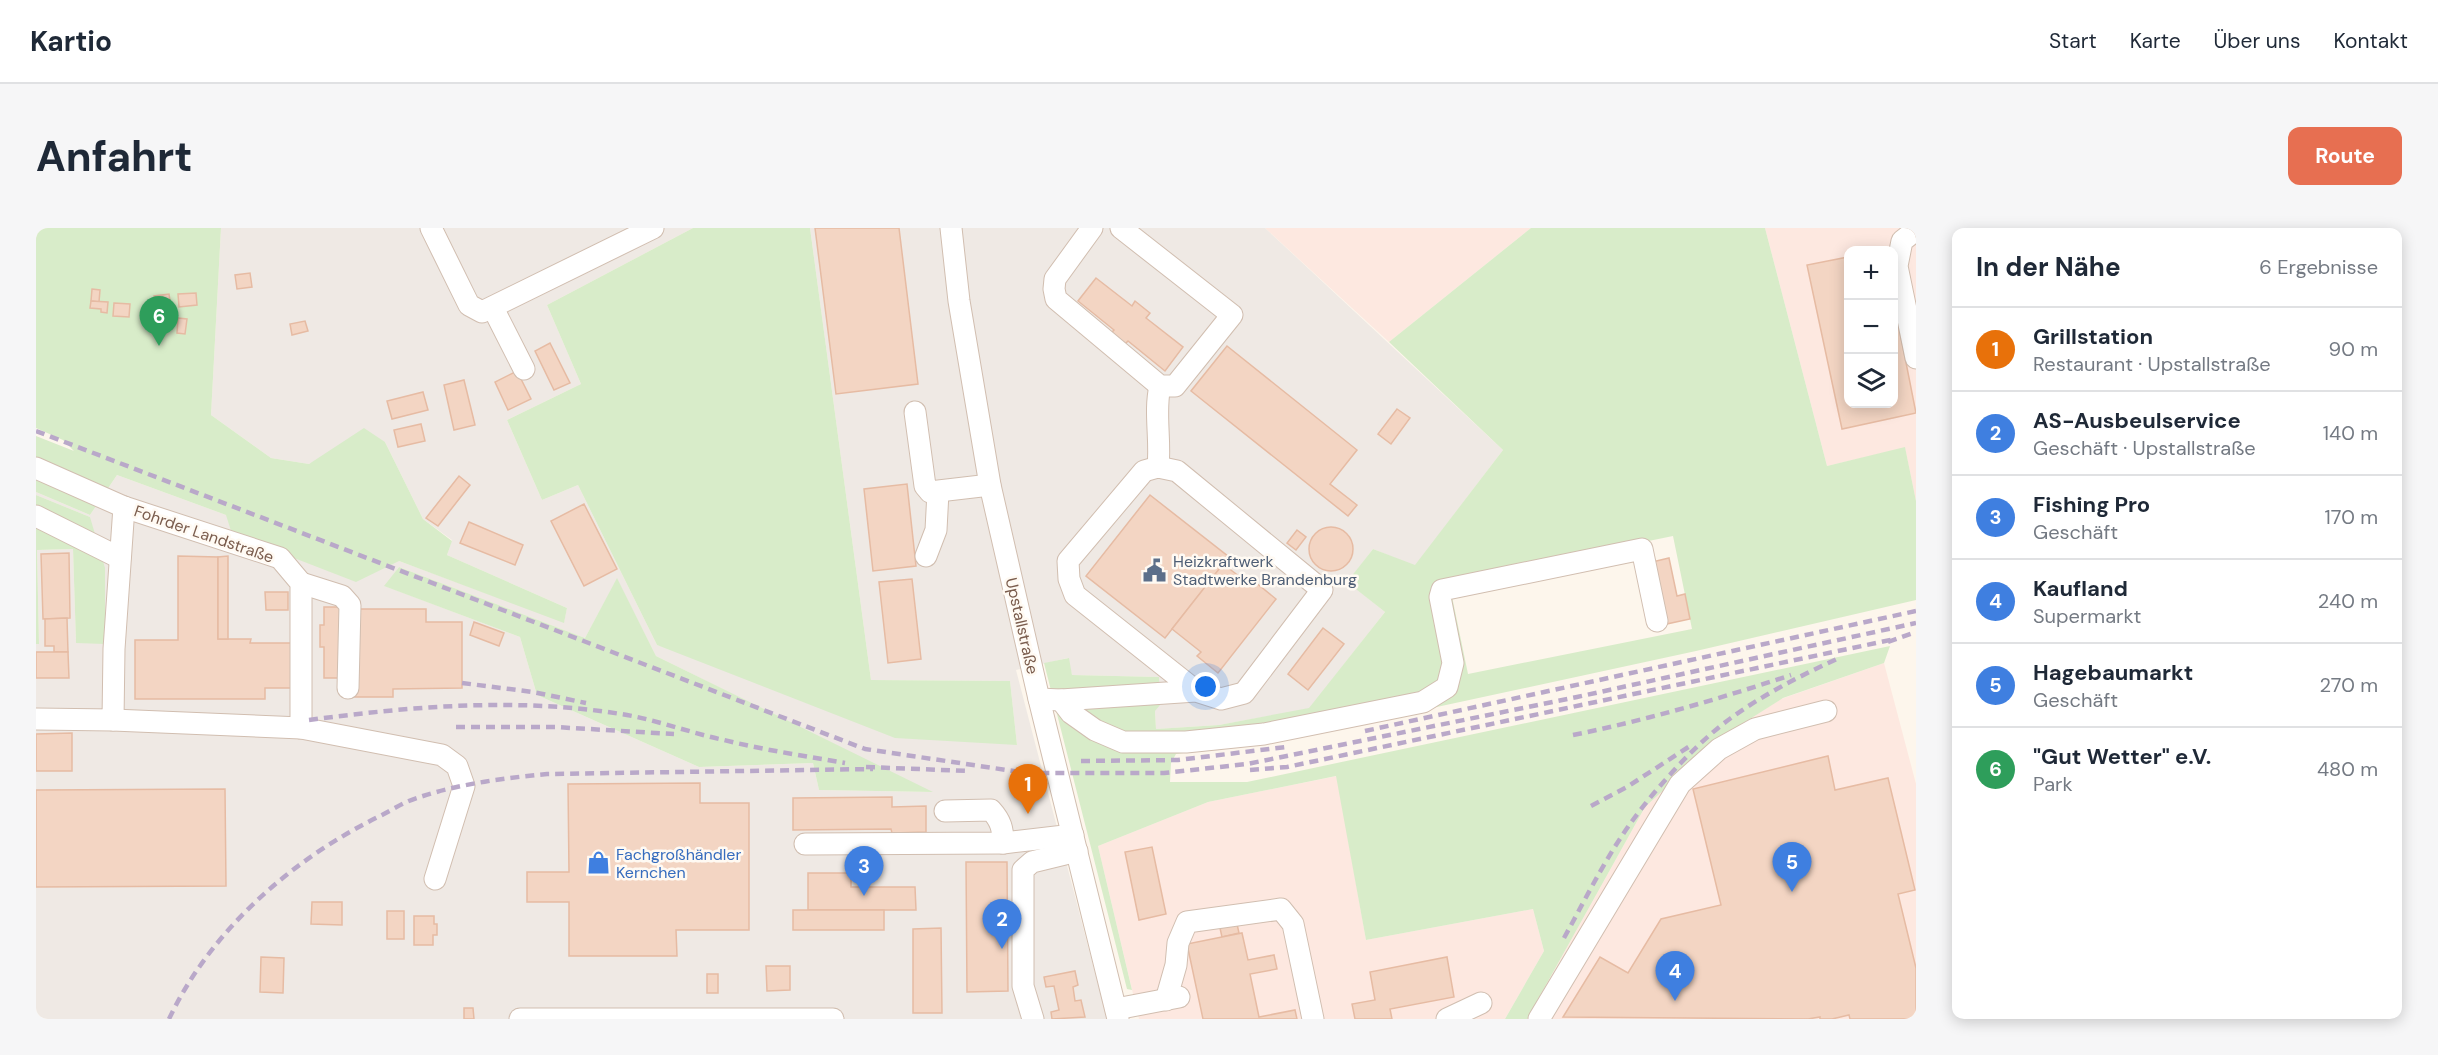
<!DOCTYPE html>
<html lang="de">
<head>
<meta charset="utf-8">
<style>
  :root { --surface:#fff; --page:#f6f6f7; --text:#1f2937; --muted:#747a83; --line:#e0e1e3; --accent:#e76f51 }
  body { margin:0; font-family:"DM Sans",sans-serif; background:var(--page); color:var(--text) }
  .controls { position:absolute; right:18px; top:18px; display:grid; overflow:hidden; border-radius:12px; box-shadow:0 3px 15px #0003 }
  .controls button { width:54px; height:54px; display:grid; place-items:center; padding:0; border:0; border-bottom:2px solid var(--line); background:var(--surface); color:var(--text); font:30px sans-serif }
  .you { position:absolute; left:1170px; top:459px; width:21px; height:21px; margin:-15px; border:4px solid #fff; border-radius:50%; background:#1a73e8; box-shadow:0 0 0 9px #1a73e833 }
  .badge { display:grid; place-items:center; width:39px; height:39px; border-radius:50%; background:var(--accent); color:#fff; font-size:20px; font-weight:700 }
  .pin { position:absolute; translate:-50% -50px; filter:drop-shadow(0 2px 3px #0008) }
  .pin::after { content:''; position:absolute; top:32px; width:21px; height:18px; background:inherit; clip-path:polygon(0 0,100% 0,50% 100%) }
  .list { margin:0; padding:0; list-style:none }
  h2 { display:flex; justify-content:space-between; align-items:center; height:78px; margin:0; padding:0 24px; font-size:26px }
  h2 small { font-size:20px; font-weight:400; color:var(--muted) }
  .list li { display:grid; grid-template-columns:39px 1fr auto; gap:18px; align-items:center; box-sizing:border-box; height:84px; padding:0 24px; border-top:2px solid var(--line) }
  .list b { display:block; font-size:22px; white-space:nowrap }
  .list p { margin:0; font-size:20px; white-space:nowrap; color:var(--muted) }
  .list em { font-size:20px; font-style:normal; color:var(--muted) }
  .icon { flex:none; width:33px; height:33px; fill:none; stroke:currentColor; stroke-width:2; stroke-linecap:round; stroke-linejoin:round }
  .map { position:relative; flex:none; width:1880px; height:791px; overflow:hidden; border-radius:12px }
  header { display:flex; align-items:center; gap:36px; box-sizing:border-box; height:84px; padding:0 30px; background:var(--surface); border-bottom:2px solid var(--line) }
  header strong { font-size:28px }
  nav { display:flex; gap:33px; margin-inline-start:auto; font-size:21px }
  .intro { display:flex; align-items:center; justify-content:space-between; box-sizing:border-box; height:144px; padding:0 36px }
  h1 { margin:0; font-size:42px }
  .button { padding:15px 27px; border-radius:12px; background:var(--accent); color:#fff; font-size:21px; font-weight:700 }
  main { display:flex; gap:36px; padding:0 36px }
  aside { flex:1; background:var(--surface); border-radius:12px; box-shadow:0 3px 15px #0003 }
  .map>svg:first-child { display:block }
  .commercial { fill:#fde8e0; fill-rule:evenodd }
  .industrial { fill:#efe9e4; fill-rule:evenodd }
  .green { fill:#d8ecc9; fill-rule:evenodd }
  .building { fill:#f3d5c3; stroke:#e6bba3; stroke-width:1.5 }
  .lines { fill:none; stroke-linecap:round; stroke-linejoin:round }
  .minor-casing { stroke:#d1beb0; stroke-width:23 }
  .minor { stroke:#fff; stroke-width:21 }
  .rail { stroke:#b9a8c9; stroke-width:4.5; stroke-dasharray:9 6; stroke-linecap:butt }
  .labels { text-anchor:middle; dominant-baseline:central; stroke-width:5; stroke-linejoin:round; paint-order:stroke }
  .street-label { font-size:16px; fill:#7a5c4d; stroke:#fffaf3 }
  .service-label { font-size:16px; fill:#4e5e75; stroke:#fffaf3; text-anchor:start }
  .shop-label { font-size:16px; fill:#366cbe; stroke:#fffaf3; text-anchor:start }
</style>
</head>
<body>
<header>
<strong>Kartio</strong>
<nav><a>Start</a><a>Karte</a><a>Über uns</a><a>Kontakt</a></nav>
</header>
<div class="intro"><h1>Anfahrt</h1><a class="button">Route</a></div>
<main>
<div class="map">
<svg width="1880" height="791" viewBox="0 0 1880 791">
  <rect width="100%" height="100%" fill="#fdf6ec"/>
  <!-- commercial -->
  <g class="commercial">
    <path d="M1229 0H1495L1353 114Z"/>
    <path d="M1729 0H1880V273L1869 220 1791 238ZM1812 22H1858V176H1812Z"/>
    <path d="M1848 435 1880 556V791H1491L1609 579 1687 508 1745 471Z"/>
    <path d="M1301 548 1330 712 1497 681 1508 723 1469 791H1103L1062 618 1172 574Z"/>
  </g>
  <!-- industrial -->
  <path class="industrial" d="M185 0H657L511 77 545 156 471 192 506 272 542 257 621 417 981 517 974 453 835 452 774 0H1229L1467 222 1379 338 1337 321 1312 354 1349 384 1273 481 1183 497 1120 501 1119 483 1123 449 1036 447 1032 430 980 442 1071 791H0V416L3 415 1 322 37 321 40 415 54 289 0 267V264L54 287 81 247 190 287 363 333 528 394 531 380 411 327 416 312 387 291 349 214 273 236 235 230 175 187ZM363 339 549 410 581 351 620 428 895 564 783 562 777 535 663 539 501 467 484 409 349 358Z"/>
  <!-- green -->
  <g class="green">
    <path d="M0 0H185L175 187 235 230 273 236 328 200 349 214 387 291 416 313 411 327 531 380 528 395 363 333 320 354 196 306 190 287 81 247 54 287 0 264V208L38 223 27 212 0 200Z"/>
    <path d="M657 0H774L835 452 974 453 981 517 859 510 621 417 542 257 506 272 471 192 545 156 511 77Z"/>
    <path d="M1495 0H1729L1791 238 1869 219 1880 273V372L1660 423 1257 510 1140 526 1135 535 1134 554H1211L1854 418 1848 435 1747 470 1687 508 1609 579 1491 791H1469L1508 723 1497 681 1330 712 1300 548 1172 574 1062 618 1096 762 1091 761 1008 435 1033 430 1036 447 1123 449 1124 477 1119 483 1120 501 1183 497 1273 480 1349 384 1311 354 1337 321 1379 337 1467 222 1353 114ZM1637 308 1656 401 1432 446 1413 354Z"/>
    <path d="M0 267 54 289 69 340V416L40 415 37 321 1 322 3 416H0Z"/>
    <path d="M363 339 549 410 581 350 620 428 897 564 783 562 777 535 663 539 501 467 484 409 348 358Z"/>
  </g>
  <!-- building -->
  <g class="building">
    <path d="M779 0H863L882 156 800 166Z"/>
    <path d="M1812 29V176H1858V74L1880 185 1806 201 1771 37Z"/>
    <path d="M214 45 216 59 201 61 199 47Z"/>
    <path d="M1060 50 1096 78 1099 73 1114 85 1110 90 1147 119 1129 143 1092 113 1089 116 1075 105 1078 102 1042 73Z"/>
    <path d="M56 61 64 62 63 74 55 73Z"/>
    <path d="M160 65 161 77 143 79 142 66Z"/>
    <path d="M133 66 135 79 119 81 118 68Z"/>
    <path d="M55 73 72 74 71 85 65 84V81L54 80Z"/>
    <path d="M78 75 94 76 93 89 77 88Z"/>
    <path d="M142 90 151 91 149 106 141 105Z"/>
    <path d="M269 93 272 103 256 107 254 96Z"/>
    <path d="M514 115 534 155 518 162 499 123Z"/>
    <path d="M1191 118 1321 222 1294 256 1321 277 1312 288 1155 163Z"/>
    <path d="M481 143 495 171 472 182 459 154Z"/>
    <path d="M428 152 439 197 418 202 408 157Z"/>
    <path d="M387 164 392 182 356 191 351 173Z"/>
    <path d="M1361 181 1374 190 1355 216 1342 206Z"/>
    <path d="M385 196 389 213 362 219 358 202Z"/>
    <path d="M423 248 434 257 402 298 390 290Z"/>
    <path d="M871 256 880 338 837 343 828 261Z"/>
    <path d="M1114 267 1193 329 1129 410 1050 348Z"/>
    <path d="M548 276 581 341 548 358 515 293Z"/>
    <path d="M433 294 487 317 479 337 424 315Z"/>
    <circle cx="1295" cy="321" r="22"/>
    <path d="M1261 302 1270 309 1260 322 1251 315Z"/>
    <path d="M33 325 34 390 7 391 5 326Z"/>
    <path d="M142 328 182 329V411H215L214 415H256V460H229V471H99V412H142Z"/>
    <path d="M192 328V411H182V329Z"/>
    <path d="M1633 330 1641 368 1649 366 1654 391 1626 397 1616 334Z"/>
    <path d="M1187 336 1216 358 1219 354 1240 371 1182 445 1161 428 1165 424 1136 401Z"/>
    <path d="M876 351 885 431 852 435 843 354Z"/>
    <path d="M229 364H252V382H230Z"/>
    <path d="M288 379H308V450H288V419H284V397H288Z"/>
    <path d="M319 381H390V394H426V460L357 461V469H319Z"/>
    <path d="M31 390 32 424H18V418H9V391Z"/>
    <path d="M438 394 468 405 463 418 434 407Z"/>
    <path d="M1287 400 1308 416 1272 462 1252 446Z"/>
    <path d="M0 424H32L33 450H0Z"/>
    <path d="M36 505V543H0V506Z"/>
    <path d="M1792 528 1799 562 1852 550 1879 662 1862 666 1880 740V791H1814L1813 787 1796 791H1784V789L1772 791 1527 789 1564 729 1592 745 1625 691 1685 677 1657 561Z"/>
    <path d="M664 555V575H713V702H640L641 728H533V674H491V644H533L532 556Z"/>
    <path d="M189 561 190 658 0 659V562Z"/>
    <path d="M856 569V579L890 578V604L856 605 855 601 757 602V570Z"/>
    <path d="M1116 619 1130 686 1103 692 1089 624Z"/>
    <path d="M930 634H971L972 763 931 764Z"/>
    <path d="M772 645H815V659H879L880 682H772Z"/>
    <path d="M276 674H306V697L275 696Z"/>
    <rect x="757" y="682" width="91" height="20"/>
    <rect x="351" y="683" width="17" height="28"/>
    <path d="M378 688H398V696H401V707H397V717H378Z"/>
    <path d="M1201 696 1203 705 1186 709 1184 700Z"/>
    <path d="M905 700 906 785H877V701Z"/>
    <path d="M1206 705 1212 732 1238 727 1241 741 1214 746 1223 789 1259 782 1261 791H1167L1151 716Z"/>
    <path d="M225 729 248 730 247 765 224 764Z"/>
    <path d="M1411 729 1418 769 1354 781 1356 791H1319L1316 776 1339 772 1334 744Z"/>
    <path d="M730 738H754V762L731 763Z"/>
    <path d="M1039 743 1042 757 1037 759 1039 773 1045 772 1049 789 1016 791 1015 784 1023 782 1018 758 1010 759 1008 749Z"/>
    <rect x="671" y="746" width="11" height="19"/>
    <path d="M428 780H437L438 791H428Z"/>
  </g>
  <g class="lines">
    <defs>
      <g id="minor">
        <path d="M395 0 433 77 446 84 617 0"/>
        <path d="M915 0 923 73 954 257 1003 471 1082 791"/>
        <path d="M1056 0 1019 51 1018 61 1020 71 1124 158H1139L1196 87 1085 0"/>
        <path d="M1880 2 1866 13 1861 38 1880 130"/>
        <path d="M457 80 488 141"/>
        <path d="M879 184 889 258 894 264 954 257"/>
        <path d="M1122 239C1125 212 1118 184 1124 158"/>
        <path d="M0 240 88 279 244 330 265 355V500"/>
        <path d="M0 288 84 330"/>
        <path d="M890 328 900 302 902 264"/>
        <path d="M265 355 306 368 314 377 312 460"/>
        <path d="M1003 471 1025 472 1160 463 1185 471 1208 465 1286 362 1141 243 1122 239 1108 243 1032 333 1033 351 1039 367 1160 463"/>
        <path d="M1025 472 1035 485 1059 502 1087 514H1150L1228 506 1387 474 1411 459 1417 435 1404 369 1406 362 1606 321 1621 393"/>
        <path d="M0 491 77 492 78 421 88 279"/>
        <path d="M77 492 265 500 406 527 421 538 428 558 399 651"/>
        <path d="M909 583 955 582C965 593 967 601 967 615"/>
        <path d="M769 616 967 615 1037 607"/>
        <path d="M1130 772 1140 737 1142 715 1151 694 1245 681 1257 696 1277 791"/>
        <path d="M1080 781 1143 769"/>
        <path d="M484 791H797"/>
        <path d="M997 791 987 758V642L996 634 1041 623"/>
        <path d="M1411 791 1445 775"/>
        <path d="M1503 791 1644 556 1683 521 1719 501 1790 483"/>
      </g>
    </defs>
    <!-- minor casing -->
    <use href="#minor" class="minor-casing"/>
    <!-- minor -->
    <use href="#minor" class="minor"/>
    <!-- rail -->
    <g class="rail">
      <path d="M0 203 829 521 991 545H1128L1211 536 1541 469 1880 395"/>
      <path d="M1852 414 1880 404"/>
      <path d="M426 455 497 464 550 475"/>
      <path d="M273 492C379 478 485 469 591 487 624 493 655 505 688 512 728 522 769 528 809 535"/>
      <path d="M420 499H519L638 506"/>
      <path d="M1329 503 1880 383"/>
      <path d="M1537 507C1611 492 1683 471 1755 447"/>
      <path d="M1045 533 1142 532 1250 519"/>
      <path d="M830 539 934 543"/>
      <path d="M1214 542 1251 539 1859 411"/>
      <path d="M1555 578 1591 559 1657 516"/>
      <path d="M1528 710C1549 672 1569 631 1594 596 1619 561 1660 515 1695 490 1728 466 1766 447 1803 430"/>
      <path d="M133 791C175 702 256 631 344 588 356 582 368 574 381 570 422 556 468 550 511 546L837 541"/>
    </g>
  </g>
  <!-- icons -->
  <defs>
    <symbol id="civic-bare" viewBox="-9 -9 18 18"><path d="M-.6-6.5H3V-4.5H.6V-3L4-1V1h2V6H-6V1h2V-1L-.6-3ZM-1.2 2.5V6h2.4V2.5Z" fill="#5c6f8a" stroke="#fffaf3" stroke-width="2.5" paint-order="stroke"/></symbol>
    <symbol id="shop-bare" viewBox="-9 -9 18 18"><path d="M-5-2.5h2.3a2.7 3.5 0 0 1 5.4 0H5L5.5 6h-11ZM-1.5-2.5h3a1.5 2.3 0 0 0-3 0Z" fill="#3f7fe0" stroke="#fffaf3" stroke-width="2.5" paint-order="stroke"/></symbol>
  </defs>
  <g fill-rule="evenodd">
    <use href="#civic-bare" x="1102" y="326" width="33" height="33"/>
    <use href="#shop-bare" x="546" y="618" width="33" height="33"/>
  </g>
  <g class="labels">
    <!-- street labels -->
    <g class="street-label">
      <text transform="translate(168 306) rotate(19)">Fohrder Landstraße</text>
      <text transform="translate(986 398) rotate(77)">Upstallstraße</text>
    </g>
    <!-- service labels -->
    <g class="service-label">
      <text x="1137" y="333">Heizkraftwerk<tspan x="1137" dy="18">Stadtwerke Brandenburg</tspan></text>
    </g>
    <!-- shop labels -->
    <g class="shop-label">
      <text x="580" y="626">Fachgroßhändler<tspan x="580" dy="18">Kernchen</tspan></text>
    </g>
  </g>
</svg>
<div class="controls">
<button>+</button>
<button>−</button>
<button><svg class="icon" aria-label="layers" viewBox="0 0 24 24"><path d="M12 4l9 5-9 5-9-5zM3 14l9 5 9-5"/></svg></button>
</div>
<div class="you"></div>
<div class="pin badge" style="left:992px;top:586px;background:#e8710a">1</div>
<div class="pin badge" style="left:966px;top:721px;background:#3f7fe0">2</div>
<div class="pin badge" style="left:828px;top:668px;background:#3f7fe0">3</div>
<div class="pin badge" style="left:1639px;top:773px;background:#3f7fe0">4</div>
<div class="pin badge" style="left:1756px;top:664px;background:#3f7fe0">5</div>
<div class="pin badge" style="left:123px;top:118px;background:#2e9e5b">6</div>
</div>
<aside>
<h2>In der Nähe<small>6 Ergebnisse</small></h2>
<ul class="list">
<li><span class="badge" style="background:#e8710a">1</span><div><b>Grillstation</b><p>Restaurant · Upstallstraße</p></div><em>90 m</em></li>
<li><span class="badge" style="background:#3f7fe0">2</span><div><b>AS-Ausbeulservice</b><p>Geschäft · Upstallstraße</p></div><em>140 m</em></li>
<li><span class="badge" style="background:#3f7fe0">3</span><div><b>Fishing Pro</b><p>Geschäft</p></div><em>170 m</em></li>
<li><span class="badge" style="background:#3f7fe0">4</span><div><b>Kaufland</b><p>Supermarkt</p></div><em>240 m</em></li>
<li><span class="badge" style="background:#3f7fe0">5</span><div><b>Hagebaumarkt</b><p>Geschäft</p></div><em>270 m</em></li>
<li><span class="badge" style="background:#2e9e5b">6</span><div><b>&quot;Gut Wetter&quot; e.V.</b><p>Park</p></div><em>480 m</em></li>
</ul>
</aside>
</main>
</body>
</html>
